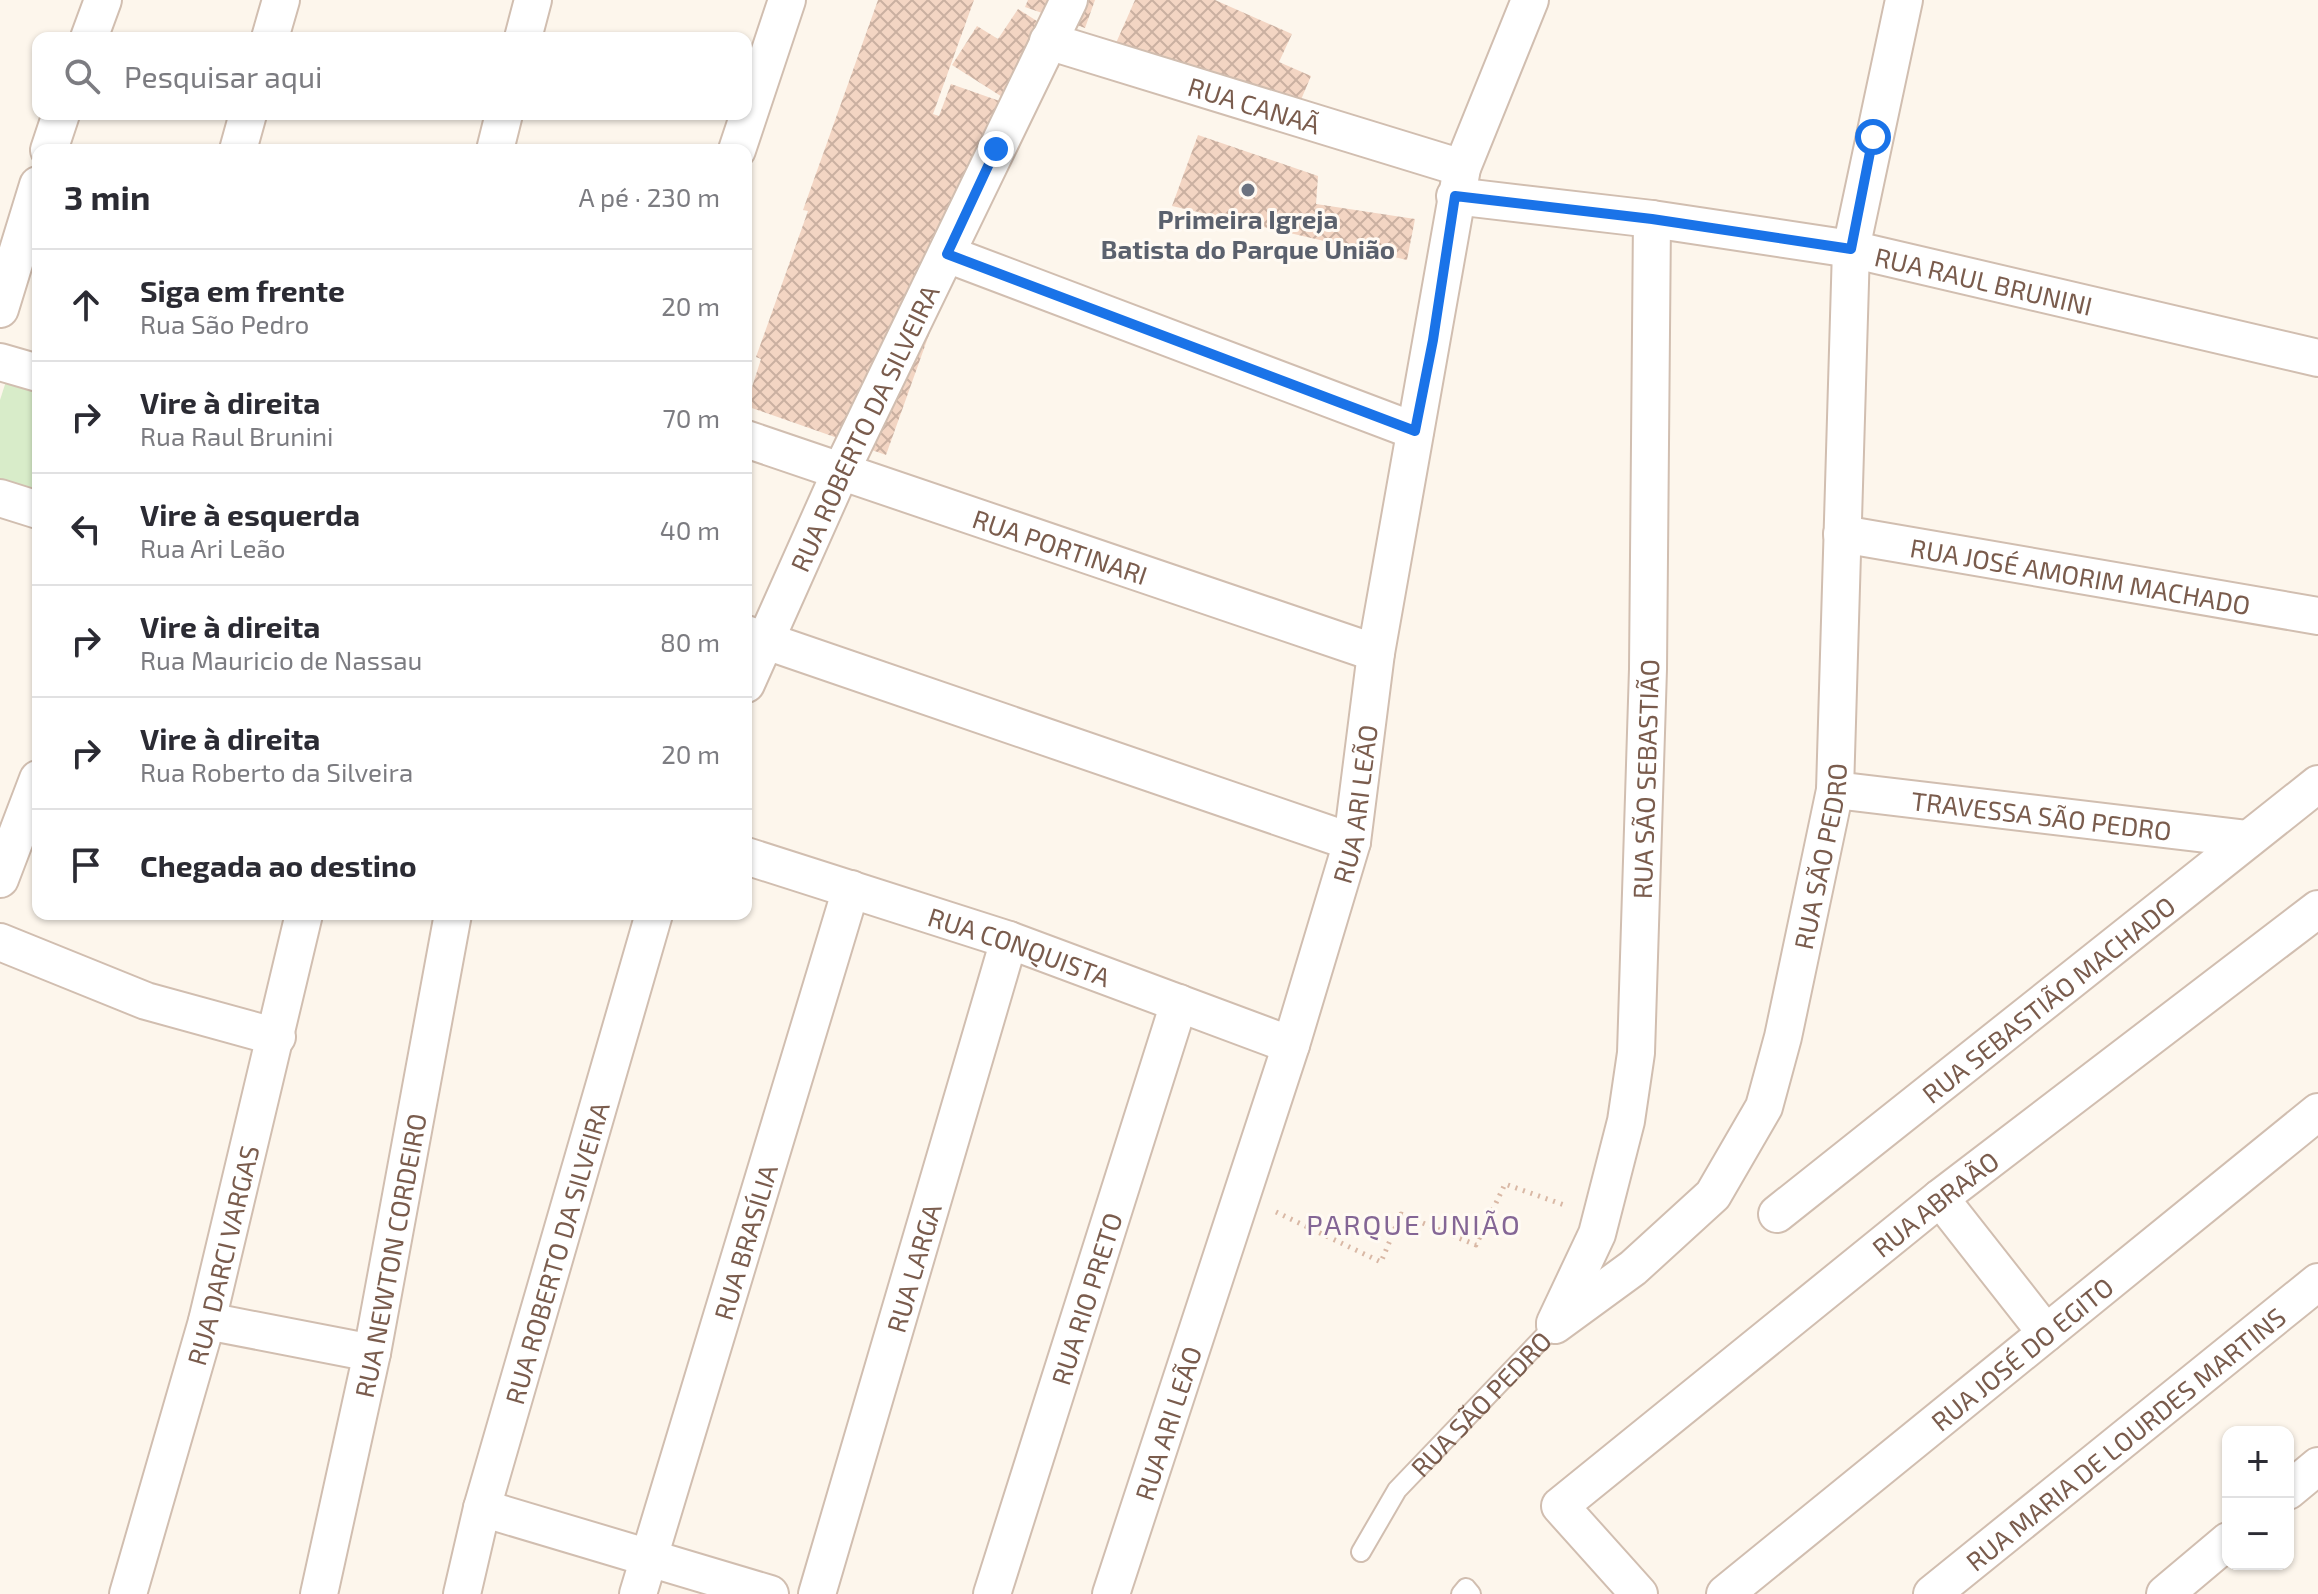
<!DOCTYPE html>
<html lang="pt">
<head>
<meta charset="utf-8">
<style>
  :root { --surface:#fff; --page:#f7f7f7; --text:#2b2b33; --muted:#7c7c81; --line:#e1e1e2 }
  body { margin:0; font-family:"Exo 2",sans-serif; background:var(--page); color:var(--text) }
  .controls { position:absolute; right:24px; bottom:24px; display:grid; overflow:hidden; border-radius:16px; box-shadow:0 2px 6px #0004 }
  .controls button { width:72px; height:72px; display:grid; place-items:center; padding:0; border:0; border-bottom:2px solid var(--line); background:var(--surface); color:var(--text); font:40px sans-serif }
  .stop { position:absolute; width:24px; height:24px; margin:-18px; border:6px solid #1a73e8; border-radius:50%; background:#fff }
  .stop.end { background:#1a73e8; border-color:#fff; box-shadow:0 2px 8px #0008 }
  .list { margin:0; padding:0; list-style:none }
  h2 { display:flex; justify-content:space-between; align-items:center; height:104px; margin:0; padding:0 32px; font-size:34px }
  h2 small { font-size:26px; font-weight:400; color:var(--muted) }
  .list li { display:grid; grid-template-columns:52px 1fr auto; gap:24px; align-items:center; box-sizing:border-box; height:112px; padding:0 32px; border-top:2px solid var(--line) }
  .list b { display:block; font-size:30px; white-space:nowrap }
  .list p { margin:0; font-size:26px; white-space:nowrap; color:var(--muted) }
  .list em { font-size:26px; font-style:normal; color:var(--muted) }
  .icon { flex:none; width:44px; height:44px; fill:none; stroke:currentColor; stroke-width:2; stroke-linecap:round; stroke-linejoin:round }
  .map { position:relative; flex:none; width:2318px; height:1594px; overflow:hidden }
  .search { position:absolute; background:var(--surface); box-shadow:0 2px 6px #0004; left:32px; top:32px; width:720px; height:88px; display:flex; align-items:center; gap:20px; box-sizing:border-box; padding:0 28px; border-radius:16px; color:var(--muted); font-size:30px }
  .panel { position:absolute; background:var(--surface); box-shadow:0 2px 6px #0004; left:32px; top:144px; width:720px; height:776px; border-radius:16px }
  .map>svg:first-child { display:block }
  .grass { fill:#d8ecc9 }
  .building { fill:url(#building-cross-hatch) }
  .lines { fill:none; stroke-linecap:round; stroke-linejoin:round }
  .service-casing { stroke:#d1beb0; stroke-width:22 }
  .minor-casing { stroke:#d1beb0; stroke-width:40 }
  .path { stroke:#d9b8a5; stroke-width:5; stroke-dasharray:2 6; stroke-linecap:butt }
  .service { stroke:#fff; stroke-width:18 }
  .minor { stroke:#fff; stroke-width:36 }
  .route { stroke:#1a73e8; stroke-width:10 }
  .worship-dot { fill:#6b7280; stroke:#fffaf3; stroke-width:3 }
  .labels { text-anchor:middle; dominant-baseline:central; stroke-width:6; stroke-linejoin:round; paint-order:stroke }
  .street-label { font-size:26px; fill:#7a5c4d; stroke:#fffaf3 }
  .worship-label { font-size:26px; font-weight:bold; fill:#5b616d; stroke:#fffaf3 }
  .neighbourhood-label { font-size:28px; letter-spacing:2px; fill:#846695; stroke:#fffaf3 }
</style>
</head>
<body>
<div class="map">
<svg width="2318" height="1594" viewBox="0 0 2318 1594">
  <defs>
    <pattern id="building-cross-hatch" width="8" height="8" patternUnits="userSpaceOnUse" patternTransform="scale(2)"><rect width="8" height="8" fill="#f3d5c3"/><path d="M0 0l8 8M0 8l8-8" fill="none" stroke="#cab0a1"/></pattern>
  </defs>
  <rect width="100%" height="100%" fill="#fdf6ec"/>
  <!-- grass -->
  <path class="grass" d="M9 372 38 381V502L0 490V400Z"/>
  <!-- building -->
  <g class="building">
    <path d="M878 0H974L933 114 939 116 951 84 1011 105 886 455 746 406 761 359 756 357 808 211 803 210Z"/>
    <path d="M1028 0H1095L1085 28 1025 7Z"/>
    <path d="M1135 0H1215L1292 34 1279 62 1311 76 1292 121 1116 43Z"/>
    <path d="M1018 9 1073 44 1029 114 952 65 977 26 998 39Z"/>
    <path d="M1198 135 1318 176 1316 204 1415 219 1407 260 1172 206Z"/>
  </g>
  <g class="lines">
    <defs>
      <g id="service">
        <path id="s1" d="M1361 1552 1397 1490 1555 1325"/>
        <path d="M1461 1594 1466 1588 1471 1594"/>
      </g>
      <g id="minor">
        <path d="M89 38 103 0"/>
        <path d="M270 38 281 0"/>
        <path d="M523 38 533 0"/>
        <path id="s2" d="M1048 41 1462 168"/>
        <path d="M49 150 61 114"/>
        <path d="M238 150 248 114"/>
        <path d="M495 150 504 114"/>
        <path d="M737 150 787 0"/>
        <path id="s3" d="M1455 196 1652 219 1851 249 2318 358"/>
        <path d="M947 254 1415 431"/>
        <path d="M0 309 38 185"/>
        <path d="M0 362 38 373"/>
        <path id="s4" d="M746 439 1376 653"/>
        <path d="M0 498 38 510"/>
        <path id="s5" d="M1842 534 2318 616"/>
        <path d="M746 634 1352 842"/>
        <path id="s6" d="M746 684 841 471 1069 0"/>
        <path id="s7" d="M1835 790 2248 839"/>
        <path id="s8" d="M746 856 1009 940 1291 1045"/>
        <path d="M0 879 38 779"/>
        <path d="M0 942 146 1001 277 1037"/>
        <path d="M1940 1198 2046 1333"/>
        <path id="s9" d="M1777 1214 2318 784"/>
        <path d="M207 1321 372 1353"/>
        <path id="s10" d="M1555 1323 1597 1234 1626 1121 1636 1053 1648 669 1652 219"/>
        <path id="s11" d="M1555 1325 1633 1268 1713 1195 1764 1107 1783 1037 1835 790 1851 249 1904 0"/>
        <path d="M2288 1491 2318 1466"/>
        <path d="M482 1508 770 1594"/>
        <path id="s12" d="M128 1594 207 1321 304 914"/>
        <path id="s13" d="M319 1594 372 1353 453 914"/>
        <path id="s14" d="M462 1594 482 1508 654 914"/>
        <path id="s15" d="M638 1594 851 889"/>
        <path id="s16" d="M817 1594 1009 940"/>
        <path id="s17" d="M992 1594 1179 1003"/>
        <path id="s18" d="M1111 1594 1291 1045 1352 842 1376 653 1462 168 1530 0"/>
        <path id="s19" d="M1639 1594 1560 1506 1940 1198 2318 909"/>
        <path id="s20" d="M1725 1594 2318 1112"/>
        <path id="s21" d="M1932 1594 2318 1282"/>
        <path d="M2165 1594 2228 1541"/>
      </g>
    </defs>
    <!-- service casing -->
    <use href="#service" class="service-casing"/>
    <!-- minor casing -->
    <use href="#minor" class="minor-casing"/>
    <!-- path -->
    <path class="path" d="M1276 1212 1381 1262 1401 1214 1476 1245 1505 1184 1567 1206"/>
    <!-- service -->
    <use href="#service" class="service"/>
    <!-- minor -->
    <use href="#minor" class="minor"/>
  </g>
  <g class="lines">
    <!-- route -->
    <path class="route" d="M996 149 947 254 1415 431 1433 340 1455 196 1652 219 1851 249 1873 137"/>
  </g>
  <!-- markers -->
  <circle class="worship-dot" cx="1248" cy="190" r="8"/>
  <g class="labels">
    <!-- street labels -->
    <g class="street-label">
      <text stroke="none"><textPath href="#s2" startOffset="216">RUA CANAÃ</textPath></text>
      <text stroke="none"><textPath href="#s3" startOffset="536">RUA RAUL BRUNINI</textPath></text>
      <text stroke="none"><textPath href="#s6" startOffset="282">RUA ROBERTO DA SILVEIRA</textPath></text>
      <text stroke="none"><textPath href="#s4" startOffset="332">RUA PORTINARI</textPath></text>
      <text stroke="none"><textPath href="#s5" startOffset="242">RUA JOSÉ AMORIM MACHADO</textPath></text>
      <text stroke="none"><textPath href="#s10" startOffset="558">RUA SÃO SEBASTIÃO</textPath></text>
      <text stroke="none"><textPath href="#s18" startOffset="828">RUA ARI LEÃO</textPath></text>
      <text stroke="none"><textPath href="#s7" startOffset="208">TRAVESSA SÃO PEDRO</textPath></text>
      <text stroke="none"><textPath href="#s11" startOffset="564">RUA SÃO PEDRO</textPath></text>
      <text stroke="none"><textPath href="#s8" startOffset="288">RUA CONQUISTA</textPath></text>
      <text stroke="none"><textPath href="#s9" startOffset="346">RUA SEBASTIÃO MACHADO</textPath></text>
      <text stroke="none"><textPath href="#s19" startOffset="600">RUA ABRAÃO</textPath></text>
      <text stroke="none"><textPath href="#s15" startOffset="368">RUA BRASÍLIA</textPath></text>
      <text stroke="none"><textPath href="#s14" startOffset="354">RUA ROBERTO DA SILVEIRA</textPath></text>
      <text stroke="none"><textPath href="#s12" startOffset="352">RUA DARCI VARGAS</textPath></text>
      <text stroke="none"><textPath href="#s13" startOffset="346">RUA NEWTON CORDEIRO</textPath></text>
      <text stroke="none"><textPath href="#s16" startOffset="340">RUA LARGA</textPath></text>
      <text stroke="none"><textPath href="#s17" startOffset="310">RUA RIO PRETO</textPath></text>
      <text stroke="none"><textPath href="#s20" startOffset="382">RUA JOSÉ DO EGITO</textPath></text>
      <text stroke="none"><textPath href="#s1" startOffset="192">RUA SÃO PEDRO</textPath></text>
      <text stroke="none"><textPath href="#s18" startOffset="180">RUA ARI LEÃO</textPath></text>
      <text stroke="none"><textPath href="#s21" startOffset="248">RUA MARIA DE LOURDES MARTINS</textPath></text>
    </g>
    <!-- worship labels -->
    <g class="worship-label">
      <text x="1248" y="218">Primeira Igreja<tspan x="1248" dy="30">Batista do Parque União</tspan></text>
    </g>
    <!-- neighbourhood labels -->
    <g class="neighbourhood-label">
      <text x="1414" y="1224">PARQUE UNIÃO</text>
    </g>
  </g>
</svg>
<div class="controls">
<button>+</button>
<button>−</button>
</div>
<div class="stop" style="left:1873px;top:137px"></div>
<div class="stop end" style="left:996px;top:149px"></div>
<div class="search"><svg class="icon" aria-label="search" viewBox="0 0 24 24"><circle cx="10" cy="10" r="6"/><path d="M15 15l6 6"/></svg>Pesquisar aqui</div>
<section class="panel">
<h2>3 min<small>A pé · 230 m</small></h2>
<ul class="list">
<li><svg class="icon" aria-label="ahead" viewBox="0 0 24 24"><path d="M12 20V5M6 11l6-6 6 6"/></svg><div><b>Siga em frente</b><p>Rua São Pedro</p></div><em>20 m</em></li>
<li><svg class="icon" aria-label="right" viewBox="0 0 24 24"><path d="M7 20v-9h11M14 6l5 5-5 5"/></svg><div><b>Vire à direita</b><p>Rua Raul Brunini</p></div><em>70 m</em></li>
<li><svg class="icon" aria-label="left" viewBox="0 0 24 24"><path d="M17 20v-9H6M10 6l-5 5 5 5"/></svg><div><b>Vire à esquerda</b><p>Rua Ari Leão</p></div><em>40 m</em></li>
<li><svg class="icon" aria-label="right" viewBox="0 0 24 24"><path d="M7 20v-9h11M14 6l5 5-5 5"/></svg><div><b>Vire à direita</b><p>Rua Mauricio de Nassau</p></div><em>80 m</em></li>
<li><svg class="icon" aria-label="right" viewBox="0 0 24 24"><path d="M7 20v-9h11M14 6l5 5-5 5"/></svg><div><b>Vire à direita</b><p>Rua Roberto da Silveira</p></div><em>20 m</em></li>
<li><svg class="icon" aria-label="arrive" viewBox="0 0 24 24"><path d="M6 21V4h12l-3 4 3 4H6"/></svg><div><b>Chegada ao destino</b></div></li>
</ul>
</section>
</div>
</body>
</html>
